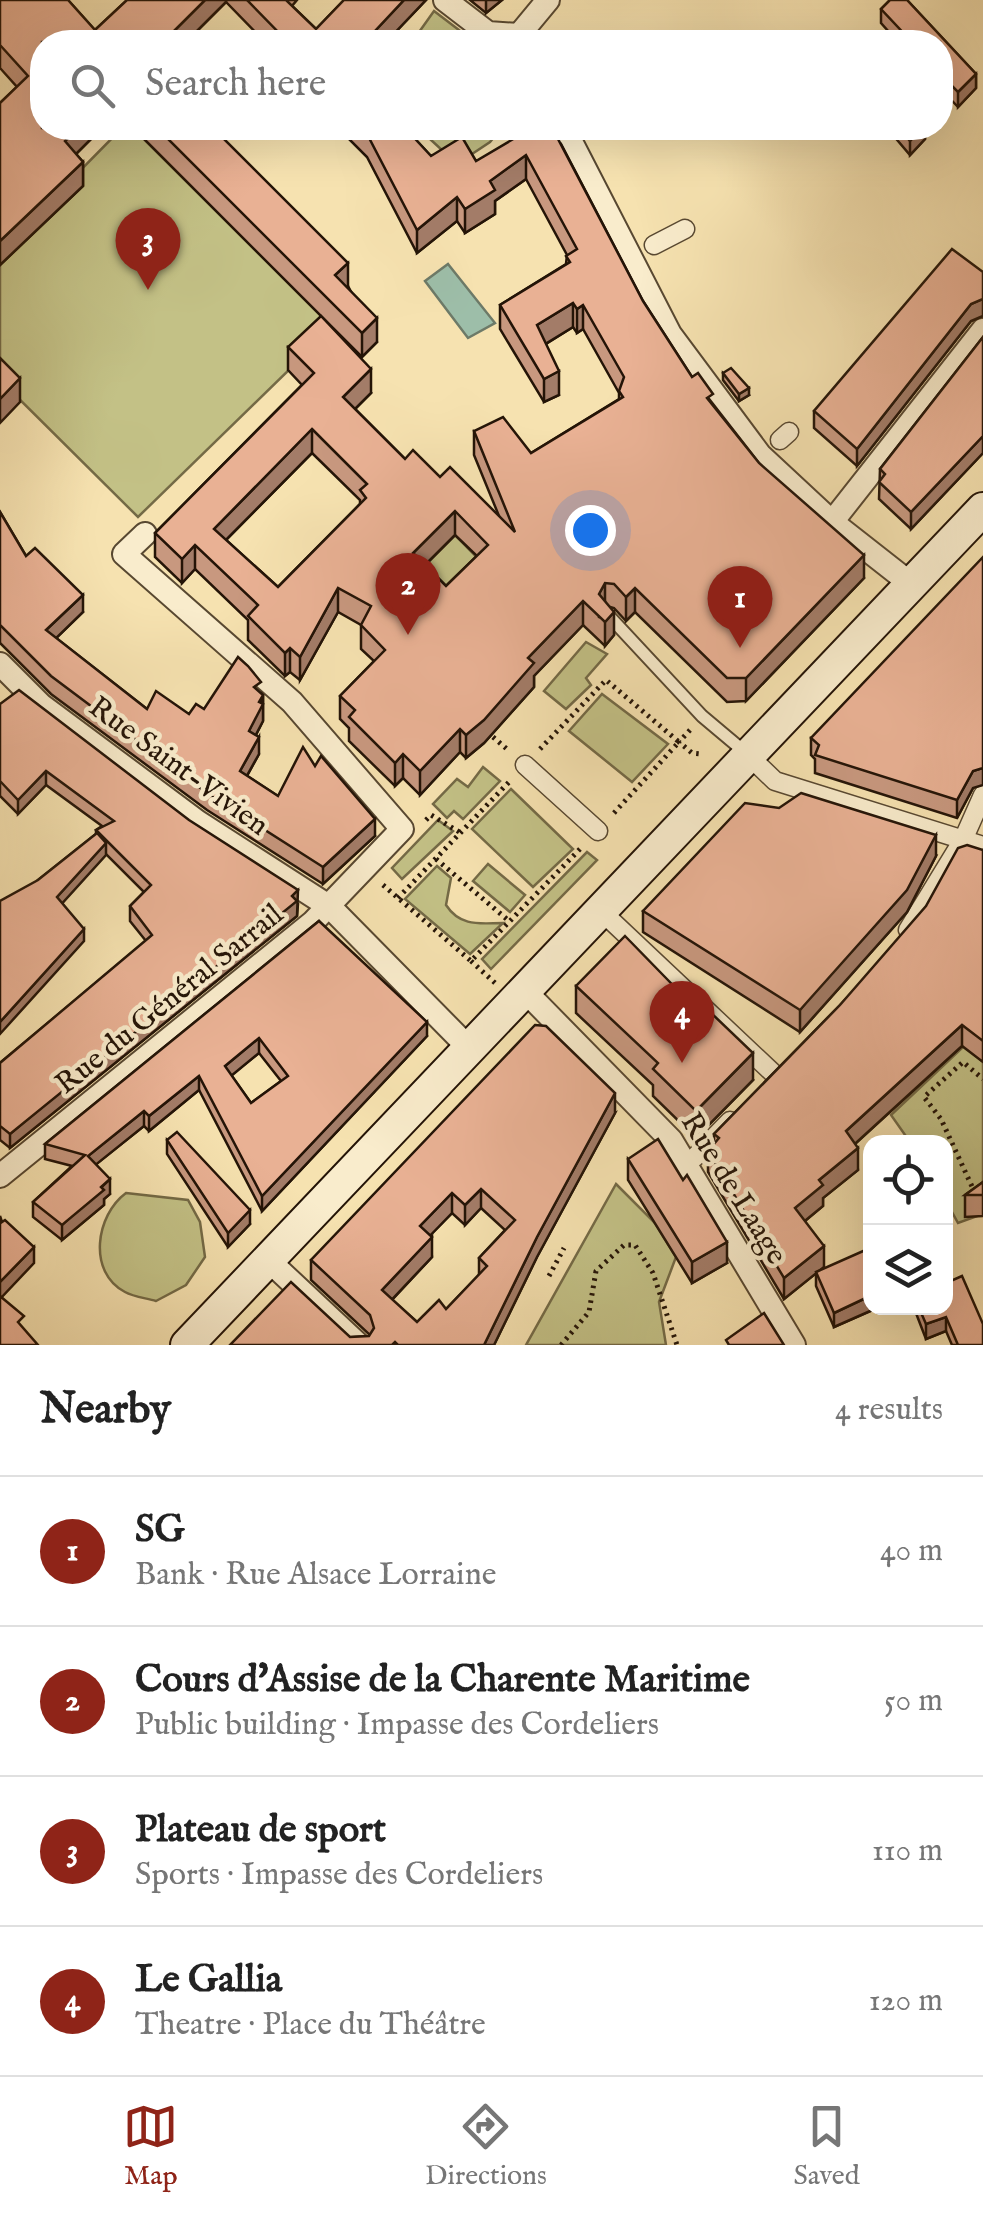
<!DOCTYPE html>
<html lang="en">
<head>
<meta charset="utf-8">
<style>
  :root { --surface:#fff; --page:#f6f6f6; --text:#222; --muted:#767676; --line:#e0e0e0; --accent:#8f2418 }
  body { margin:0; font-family:"IM FELL English",serif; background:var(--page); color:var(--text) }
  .controls { position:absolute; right:30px; bottom:30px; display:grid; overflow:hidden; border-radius:20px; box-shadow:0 10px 40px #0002 }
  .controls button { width:90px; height:90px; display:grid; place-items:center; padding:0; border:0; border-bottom:2px solid var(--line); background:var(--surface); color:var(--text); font:50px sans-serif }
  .you { position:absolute; left:590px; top:530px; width:35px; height:35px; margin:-25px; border:8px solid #fff; border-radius:50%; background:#1a73e8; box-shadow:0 0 0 15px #1a73e833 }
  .badge { display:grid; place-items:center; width:65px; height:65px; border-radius:50%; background:var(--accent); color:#fff; font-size:32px; font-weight:700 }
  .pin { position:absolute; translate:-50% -82px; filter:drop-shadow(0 2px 5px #0008) }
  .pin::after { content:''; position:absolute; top:52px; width:35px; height:30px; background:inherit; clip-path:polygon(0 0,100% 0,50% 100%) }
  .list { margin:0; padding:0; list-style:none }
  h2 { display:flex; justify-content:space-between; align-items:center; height:130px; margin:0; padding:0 40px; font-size:42px }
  h2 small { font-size:32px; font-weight:400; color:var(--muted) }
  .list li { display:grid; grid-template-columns:65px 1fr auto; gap:30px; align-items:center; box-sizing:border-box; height:150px; padding:0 40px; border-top:2px solid var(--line) }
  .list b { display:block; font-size:38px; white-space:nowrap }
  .list p { margin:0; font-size:32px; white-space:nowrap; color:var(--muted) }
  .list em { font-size:32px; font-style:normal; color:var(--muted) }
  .icon { flex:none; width:55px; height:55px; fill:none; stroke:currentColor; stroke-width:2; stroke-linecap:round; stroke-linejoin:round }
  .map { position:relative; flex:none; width:983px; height:1345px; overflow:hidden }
  .search { position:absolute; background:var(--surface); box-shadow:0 10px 40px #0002; left:30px; right:30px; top:30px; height:110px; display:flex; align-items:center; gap:25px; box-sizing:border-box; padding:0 35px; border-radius:40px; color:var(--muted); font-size:38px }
  .sheet { height:730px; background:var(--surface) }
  nav { display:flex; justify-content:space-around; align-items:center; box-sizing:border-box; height:140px; border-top:2px solid var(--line); background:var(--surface); font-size:28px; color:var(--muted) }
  nav a { display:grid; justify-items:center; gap:5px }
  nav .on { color:var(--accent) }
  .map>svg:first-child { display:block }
  .green { fill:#c3c186; stroke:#746a46; stroke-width:2.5 }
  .water { fill:#9dbea9; stroke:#6d7a68; stroke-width:2.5 }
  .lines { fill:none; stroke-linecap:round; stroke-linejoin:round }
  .service-casing { stroke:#584831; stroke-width:15 }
  .pedestrian-casing { stroke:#584831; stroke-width:21 }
  .minor-casing { stroke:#584831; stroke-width:26 }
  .secondary-casing { stroke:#241407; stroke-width:36 }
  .path { stroke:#241407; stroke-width:5; stroke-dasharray:2.5 5; stroke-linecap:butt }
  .service { stroke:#f9eccc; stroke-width:11 }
  .pedestrian { stroke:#f9eccc; stroke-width:18 }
  .minor { stroke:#f9eccc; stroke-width:22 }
  .secondary { stroke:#f9eccc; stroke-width:32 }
  .wall { fill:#c8987f; stroke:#241407; stroke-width:2.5; fill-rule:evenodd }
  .shaded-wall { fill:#a37c68; stroke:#241407; stroke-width:2.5 }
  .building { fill:#e9b194; stroke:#241407; stroke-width:2.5; fill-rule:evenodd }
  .labels { text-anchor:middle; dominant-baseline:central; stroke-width:9; stroke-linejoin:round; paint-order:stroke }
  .street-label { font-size:30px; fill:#241407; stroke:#f9eccc }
</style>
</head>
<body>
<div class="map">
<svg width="983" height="1345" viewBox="0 0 983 1345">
  <rect width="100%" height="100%" fill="#f6e2b0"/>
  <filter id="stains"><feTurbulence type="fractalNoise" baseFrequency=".002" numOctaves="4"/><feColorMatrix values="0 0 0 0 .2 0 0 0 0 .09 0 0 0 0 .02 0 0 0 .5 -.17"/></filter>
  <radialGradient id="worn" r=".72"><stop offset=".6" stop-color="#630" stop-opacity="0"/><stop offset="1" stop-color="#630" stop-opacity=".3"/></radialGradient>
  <!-- green -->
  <g class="green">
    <path d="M434 11 472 40 477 42H412Z"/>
    <path d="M122 128H133L333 327 138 517 0 380V252Z"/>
    <path d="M418 128H501L490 142 457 164Z"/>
    <path d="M455 535 488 569 446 610 413 577Z"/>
    <path d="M586 642 607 654 586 678 591 685 566 709 544 691Z"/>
    <path d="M602 694 668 744 632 782 569 731Z"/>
    <path d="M483 767 500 781 463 819 454 811 447 818 433 804 457 779 468 787Z"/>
    <path d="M511 789 573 849 533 887 472 829Z"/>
    <path d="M438 820 453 831 402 879 392 868Z"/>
    <path d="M587 852 597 860 491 969 482 959Z"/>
    <path d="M488 864 525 895 510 912 473 881Z"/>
    <path d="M437 866 451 878 446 905C461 928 482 923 503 923L470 954 405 899Z"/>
    <path d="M964 1046 983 1062V1214L958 1223 946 1201V1142H910L891 1115Z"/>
    <path d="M616 1184 655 1223 676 1257 659 1302 666 1345H526Z"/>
    <path d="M126 1193 188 1200 200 1222 205 1257 186 1285 156 1301C146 1298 134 1297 125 1292 87 1272 96 1215 126 1193Z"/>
  </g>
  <!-- water -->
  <path class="water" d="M448 264 495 323 468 338 425 281Z"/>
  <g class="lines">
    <defs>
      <path id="service" d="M608 615 702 716 746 753"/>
      <g id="pedestrian">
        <path d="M654 245 685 229"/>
        <path d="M780 440 789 432"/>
        <path d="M748 755 775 781 983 846"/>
        <path d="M525 765 598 831"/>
        <path d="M600 910 774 1074"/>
        <path d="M908 930 963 840 983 795"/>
        <path d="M694 1158 730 1121"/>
      </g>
      <g id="minor">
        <path d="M445 0 488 33 519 35"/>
        <path d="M522 42 519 35 548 0"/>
        <path d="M564 128 670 334 760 455 832 522 911 584"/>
        <path d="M832 522 983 330"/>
        <path d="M0 664 41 705 198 822 330 907 469 1048"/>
        <path d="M524 990 671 1140 794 1345"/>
        <path d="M0 1176 313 922 402 829 292 702 124 554 145 534"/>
        <path d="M267 1259 359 1345"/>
      </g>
      <path id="secondary" d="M187 1345 983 509"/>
    </defs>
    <!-- service casing -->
    <use href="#service" class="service-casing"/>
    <!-- pedestrian casing -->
    <use href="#pedestrian" class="pedestrian-casing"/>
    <!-- minor casing -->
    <use href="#minor" class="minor-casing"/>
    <!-- secondary casing -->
    <use href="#secondary" class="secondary-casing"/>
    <!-- path -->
    <g class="path">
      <path d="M690 730 679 742 692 753 702 754"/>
      <path d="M493 737 508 750"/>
      <path d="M540 749 606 680 679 742 613 814"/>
      <path d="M426 820 431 815 461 833"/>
      <path d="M436 859 509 921"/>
      <path d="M383 885 471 961 581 848"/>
      <path d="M398 898 509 782"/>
      <path d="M471 961 495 983"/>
      <path d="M975 1193 941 1119 924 1097 963 1062 983 1079"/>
      <path d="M549 1276 564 1248"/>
      <path d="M561 1345 589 1312 596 1271 624 1245H635L653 1273 677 1345"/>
    </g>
    <!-- service -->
    <use href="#service" class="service"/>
    <!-- pedestrian -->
    <use href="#pedestrian" class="pedestrian"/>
    <!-- minor -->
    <use href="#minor" class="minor"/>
    <!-- secondary -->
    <use href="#secondary" class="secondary"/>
  </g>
  <!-- wall -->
  <g class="wall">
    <path d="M0 0H68L95 30 127 0H297L292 6 316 29 344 0H426L386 42H265L226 2 186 42H42V128H102L76 154 83 162V186L0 265V103L17 87 0 68Z"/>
    <path d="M470 0H502L486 13Z"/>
    <path d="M890 0H907L976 74V88L958 107 940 88V42H898L881 23V9Z"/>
    <path d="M133 128H213L348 286 377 342 362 357Z"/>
    <path d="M338 128H405L431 156 476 161 561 144 643 301 692 377 759 463 864 578 746 701 727 702 635 612 626 621 614 608 610 607 614 635 605 646 583 625 534 676V687L484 743 466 758 460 752 420 795 403 778 395 786 349 741V728L340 719V696L374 661 361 649V625L338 612 300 680 290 672 285 676 248 640V620L195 569 182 583 155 557V533L302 385 288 370V347L371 393 355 409 405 459 440 477 499 516 474 455V431L531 453 619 399V393L583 329 577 333 573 327 546 344 559 395 544 402 500 329V305L566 264 567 255 526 179 495 201V214L465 233 457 221 417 253 367 157ZM312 453 360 500V504L278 587 226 540ZM455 535 477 556 446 586 425 565Z"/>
    <path d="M887 128H925V139L910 155Z"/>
    <path d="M983 272V316L971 321 857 466 814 428V411Z"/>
    <path d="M983 337V453L911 529 879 499 880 469Z"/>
    <path d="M723 373 749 395 739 401 723 380Z"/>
    <path d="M0 512 26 556 83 612 56 638 147 709 189 714 261 693 263 695V721L256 735 259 754 247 776 278 796 315 766 375 836 323 884 207 810 51 694 0 643Z"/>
    <path d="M0 704 298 904 297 916 10 1148 0 1140V1063L146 941 130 921V906L144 892 106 854 62 903 84 941 38 880 96 834V830L102 826 46 785 18 814 0 796Z"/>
    <path d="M811 738 973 788 957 818 815 773V759L811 755Z"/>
    <path d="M983 850V1062L962 1046 855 1144 858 1170 823 1198V1206L805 1221 824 1267 820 1270 870 1308H877L834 1327 816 1286V1273L784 1299 708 1172V1151L714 1144V1134L840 1005Z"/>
    <path d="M936 856 907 912 800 1032 643 932V911Z"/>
    <path d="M319 921 427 1036 262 1211 199 1090 149 1131 144 1126 96 1164 110 1194 104 1199V1205L62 1240 33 1217V1202L72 1166 45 1159V1144ZM259 1053 281 1081 251 1103 231 1075Z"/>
    <path d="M576 986 753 1080 696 1138 653 1096V1085L576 1013Z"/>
    <path d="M615 1113 537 1257 494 1345H230L369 1336 370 1335 311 1280V1260ZM481 1208 505 1230 479 1258V1275L446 1309 417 1322 392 1300 432 1257 430 1235 452 1213 465 1225Z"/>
    <path d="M167 1140 250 1224 228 1247 167 1154Z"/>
    <path d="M628 1159 727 1263 692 1283 628 1180Z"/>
    <path d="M983 1182V1216L965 1217V1195Z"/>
    <path d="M914 1308H946L983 1345H952L946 1331 926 1339Z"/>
  </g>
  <!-- shaded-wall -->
  <g class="shaded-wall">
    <path d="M205 0H226V2L186 42H163Z"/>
    <path d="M404 0H426L386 42H375V31Z"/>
    <path d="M486 0H502L486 13Z"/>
    <path d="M976 74V88L958 107V92Z"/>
    <path d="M78 128H102L65 165V141Z"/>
    <path d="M922 128H925V139L910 155V141Z"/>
    <path d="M526 155V179L495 201V214L465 233V209L490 181Z"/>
    <path d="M83 162V186L0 265V241Z"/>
    <path d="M457 197V221L417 253V230Z"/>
    <path d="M348 263V286L335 299V275Z"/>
    <path d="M983 299V316L971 321 857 466V449L971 304Z"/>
    <path d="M573 303V327L537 349V325Z"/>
    <path d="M583 305V329L577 333V309Z"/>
    <path d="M377 318V342L362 357V333Z"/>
    <path d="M371 369V393L343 421V397Z"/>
    <path d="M559 371V395L544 402V379Z"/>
    <path d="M20 378V402L0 423V399Z"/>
    <path d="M749 388V395L739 401V394Z"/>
    <path d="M312 429V453L214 552V529Z"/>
    <path d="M983 436V453L911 529V512Z"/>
    <path d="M455 511V535L413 577V553Z"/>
    <path d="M195 545V569L182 583V559Z"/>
    <path d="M864 555V578L746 701V678Z"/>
    <path d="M605 583V606L599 618V594Z"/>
    <path d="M338 588V612L300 680V657Z"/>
    <path d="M635 588V612L626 621V597Z"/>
    <path d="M83 595V612L46 648V630Z"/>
    <path d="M583 601V625L534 676V687L484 743 466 758V735L528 658Z"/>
    <path d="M614 612V635L605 646V622Z"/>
    <path d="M290 648V672L285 676V653Z"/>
    <path d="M263 695V721L249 748V731Z"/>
    <path d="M460 729V752L420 795V771Z"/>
    <path d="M259 737V754L240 788V771Z"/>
    <path d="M403 754V778L395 786V763Z"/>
    <path d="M983 768V785L973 788 957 818V800L973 771Z"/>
    <path d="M46 771V785L18 814V800Z"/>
    <path d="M375 819V836L323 884V867Z"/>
    <path d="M936 835V856L907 912 800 1032V1010Z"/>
    <path d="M106 843V855L57 909V897Z"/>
    <path d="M298 890 297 916 10 1148V1134Z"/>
    <path d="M84 929V941L0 1034V1022Z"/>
    <path d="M427 1022V1036L262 1211V1196Z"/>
    <path d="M962 1025V1046L846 1152V1131Z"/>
    <path d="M259 1038V1053L225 1081V1066Z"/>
    <path d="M753 1053V1080L696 1138V1111Z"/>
    <path d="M199 1076V1090L149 1131V1116Z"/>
    <path d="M615 1093V1113L537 1257 494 1345H484L537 1237Z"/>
    <path d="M144 1111V1126L88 1171V1156Z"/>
    <path d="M858 1148V1170L823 1198V1206L795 1229V1208L819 1180Z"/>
    <path d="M110 1179V1194L104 1199V1205L62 1240V1225Z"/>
    <path d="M481 1189V1208L465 1225V1205Z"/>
    <path d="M452 1193V1213L420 1246V1226Z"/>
    <path d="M250 1210V1224L228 1247V1233Z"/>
    <path d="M432 1237V1257L382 1310V1290Z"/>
    <path d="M727 1242V1263L692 1283V1262Z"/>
    <path d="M824 1246V1267L784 1299V1278Z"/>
    <path d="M34 1247V1263L0 1299V1282Z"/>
    <path d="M870 1296V1308H877L834 1327V1313Z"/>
    <path d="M946 1317V1331L926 1339V1324Z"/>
  </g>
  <!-- building -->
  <g class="building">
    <path d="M0 0H68L95 30 127 0H205L163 42H42V128H78L65 141 83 162 0 241V103L28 76 0 45Z"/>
    <path d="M247 0H286L316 29 344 0H404L375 31 382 39 379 42H288Z"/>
    <path d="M890 0H907L976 74 958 92 940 74V42H912L881 9Z"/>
    <path d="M157 128H213L348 263 335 275 377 318 362 333Z"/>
    <path d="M361 128H405L431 156 462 137 476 161 532 128H559L561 131 557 137 643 301 692 377 698 373 713 394 707 398 759 463 864 555 746 678H727L635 588 626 597 614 584 605 583 599 594 614 612 605 622 583 601 528 658 534 663 484 720 466 735 460 729 420 771 403 754 395 763 349 717 355 710 340 696 385 650 361 625 371 606 338 588 300 657 290 648 285 653 248 616 258 605 195 545 182 559 155 533 314 373 288 347 321 316 371 369 343 397 405 459 413 450 440 477 450 467 515 532 474 431 503 417 531 453 623 397 619 391 624 377 583 305 577 309 573 303 537 325 559 371 544 379 500 305 570 262 566 256 577 249 526 155 490 181 495 190 465 209 457 197 417 230 367 134ZM312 429 367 484 360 490 366 498 278 587 214 529ZM455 511 488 545 446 586 413 553Z"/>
    <path d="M898 128H922L910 141Z"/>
    <path d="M952 249 983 272V299L971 304 857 449 814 411Z"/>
    <path d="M983 337V436L911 512 879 482 885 474 880 469Z"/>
    <path d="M0 358 20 378 0 399Z"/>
    <path d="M731 368 749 388 739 394 723 373Z"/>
    <path d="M0 512 26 556 35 548 83 595 46 630 147 709 156 691 189 714 196 704 204 709 238 657 248 666 261 682 254 687 263 695 259 702 263 704 249 731 259 737 240 771 278 796 303 747 315 766 321 756 375 819 323 867 207 793 51 676 0 625Z"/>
    <path d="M983 557V768L973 771 957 800 815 755 819 745 811 738Z"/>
    <path d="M19 690 189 820 298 890 292 896 297 901 10 1134 0 1126V1063L152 935 130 906 151 885 96 830 114 821 46 771 18 800 0 781V704Z"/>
    <path d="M801 793 936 835 907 890 800 1010 643 911 745 803 779 808Z"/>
    <path d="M97 833 106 843 57 897 84 929 0 1022V901L38 880Z"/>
    <path d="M967 845 983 850V1041L962 1025 846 1131 858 1148 819 1180 823 1185 795 1208 824 1246 784 1278 708 1151 719 1138 714 1134 840 1005 926 906 958 848Z"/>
    <path d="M319 921 427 1022 262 1196 199 1076 149 1116 144 1111 88 1156 110 1179 101 1187 104 1190 62 1225 33 1202 85 1155 45 1144ZM259 1038 288 1076 251 1103 225 1066Z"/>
    <path d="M625 936 703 1016 708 1010 753 1053 696 1111 653 1069 658 1063 576 986Z"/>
    <path d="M535 1025 546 1026 615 1093 537 1237 484 1345H398L395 1342 392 1345H230L291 1282 350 1337 369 1336 374 1328 370 1315 311 1260ZM481 1189 515 1220 479 1258 487 1266 446 1309 439 1300 417 1322 382 1290 432 1237 420 1226 452 1193 465 1205Z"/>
    <path d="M177 1132 250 1210 228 1233 167 1140Z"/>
    <path d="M658 1139 683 1180 687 1175 727 1242 692 1262 628 1159Z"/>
    <path d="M983 1182V1195H965Z"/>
    <path d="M0 1216 2 1222 5 1220 34 1247 0 1282Z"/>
    <path d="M870 1248V1296L834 1313 816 1272Z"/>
    <path d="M962 1276 983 1324V1345H958L946 1317 926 1324 919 1308H946V1283Z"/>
    <path d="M0 1296 24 1316 18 1322 38 1345H0Z"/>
    <path d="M764 1313 784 1345H729L726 1340Z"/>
  </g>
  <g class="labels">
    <!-- street labels -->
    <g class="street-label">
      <text transform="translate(178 767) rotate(36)">Rue Saint-Vivien</text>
      <text transform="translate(170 1000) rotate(-39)">Rue du Général Sarrail</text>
      <text transform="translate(733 1189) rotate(58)">Rue de Laage</text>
    </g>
  </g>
  <rect width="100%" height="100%" filter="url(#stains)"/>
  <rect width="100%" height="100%" fill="url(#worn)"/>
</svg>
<div class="controls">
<button><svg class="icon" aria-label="locate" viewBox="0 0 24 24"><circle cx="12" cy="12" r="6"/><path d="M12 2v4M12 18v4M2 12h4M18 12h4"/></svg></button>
<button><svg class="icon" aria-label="layers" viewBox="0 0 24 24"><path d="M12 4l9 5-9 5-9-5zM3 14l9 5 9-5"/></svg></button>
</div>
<div class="you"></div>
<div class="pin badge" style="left:740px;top:648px">1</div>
<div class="pin badge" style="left:408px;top:635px">2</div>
<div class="pin badge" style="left:148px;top:290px">3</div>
<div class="pin badge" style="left:682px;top:1063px">4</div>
<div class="search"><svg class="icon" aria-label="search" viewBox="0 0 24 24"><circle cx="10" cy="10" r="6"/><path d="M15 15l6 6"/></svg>Search here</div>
</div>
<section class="sheet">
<h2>Nearby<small>4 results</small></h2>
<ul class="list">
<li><span class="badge">1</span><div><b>SG</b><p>Bank · Rue Alsace Lorraine</p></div><em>40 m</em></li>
<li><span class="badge">2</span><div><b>Cours d'Assise de la Charente Maritime</b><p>Public building · Impasse des Cordeliers</p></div><em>50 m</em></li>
<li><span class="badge">3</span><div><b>Plateau de sport</b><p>Sports · Impasse des Cordeliers</p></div><em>110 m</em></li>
<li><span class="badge">4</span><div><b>Le Gallia</b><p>Theatre · Place du Théâtre</p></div><em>120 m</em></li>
</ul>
</section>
<nav>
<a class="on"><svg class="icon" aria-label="map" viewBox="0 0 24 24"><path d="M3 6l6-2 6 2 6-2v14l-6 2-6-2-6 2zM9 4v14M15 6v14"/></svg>Map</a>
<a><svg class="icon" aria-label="directions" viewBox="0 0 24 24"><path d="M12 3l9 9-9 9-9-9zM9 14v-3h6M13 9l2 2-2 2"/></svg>Directions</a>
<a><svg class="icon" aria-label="saved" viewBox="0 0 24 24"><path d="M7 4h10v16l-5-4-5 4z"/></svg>Saved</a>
</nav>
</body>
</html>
